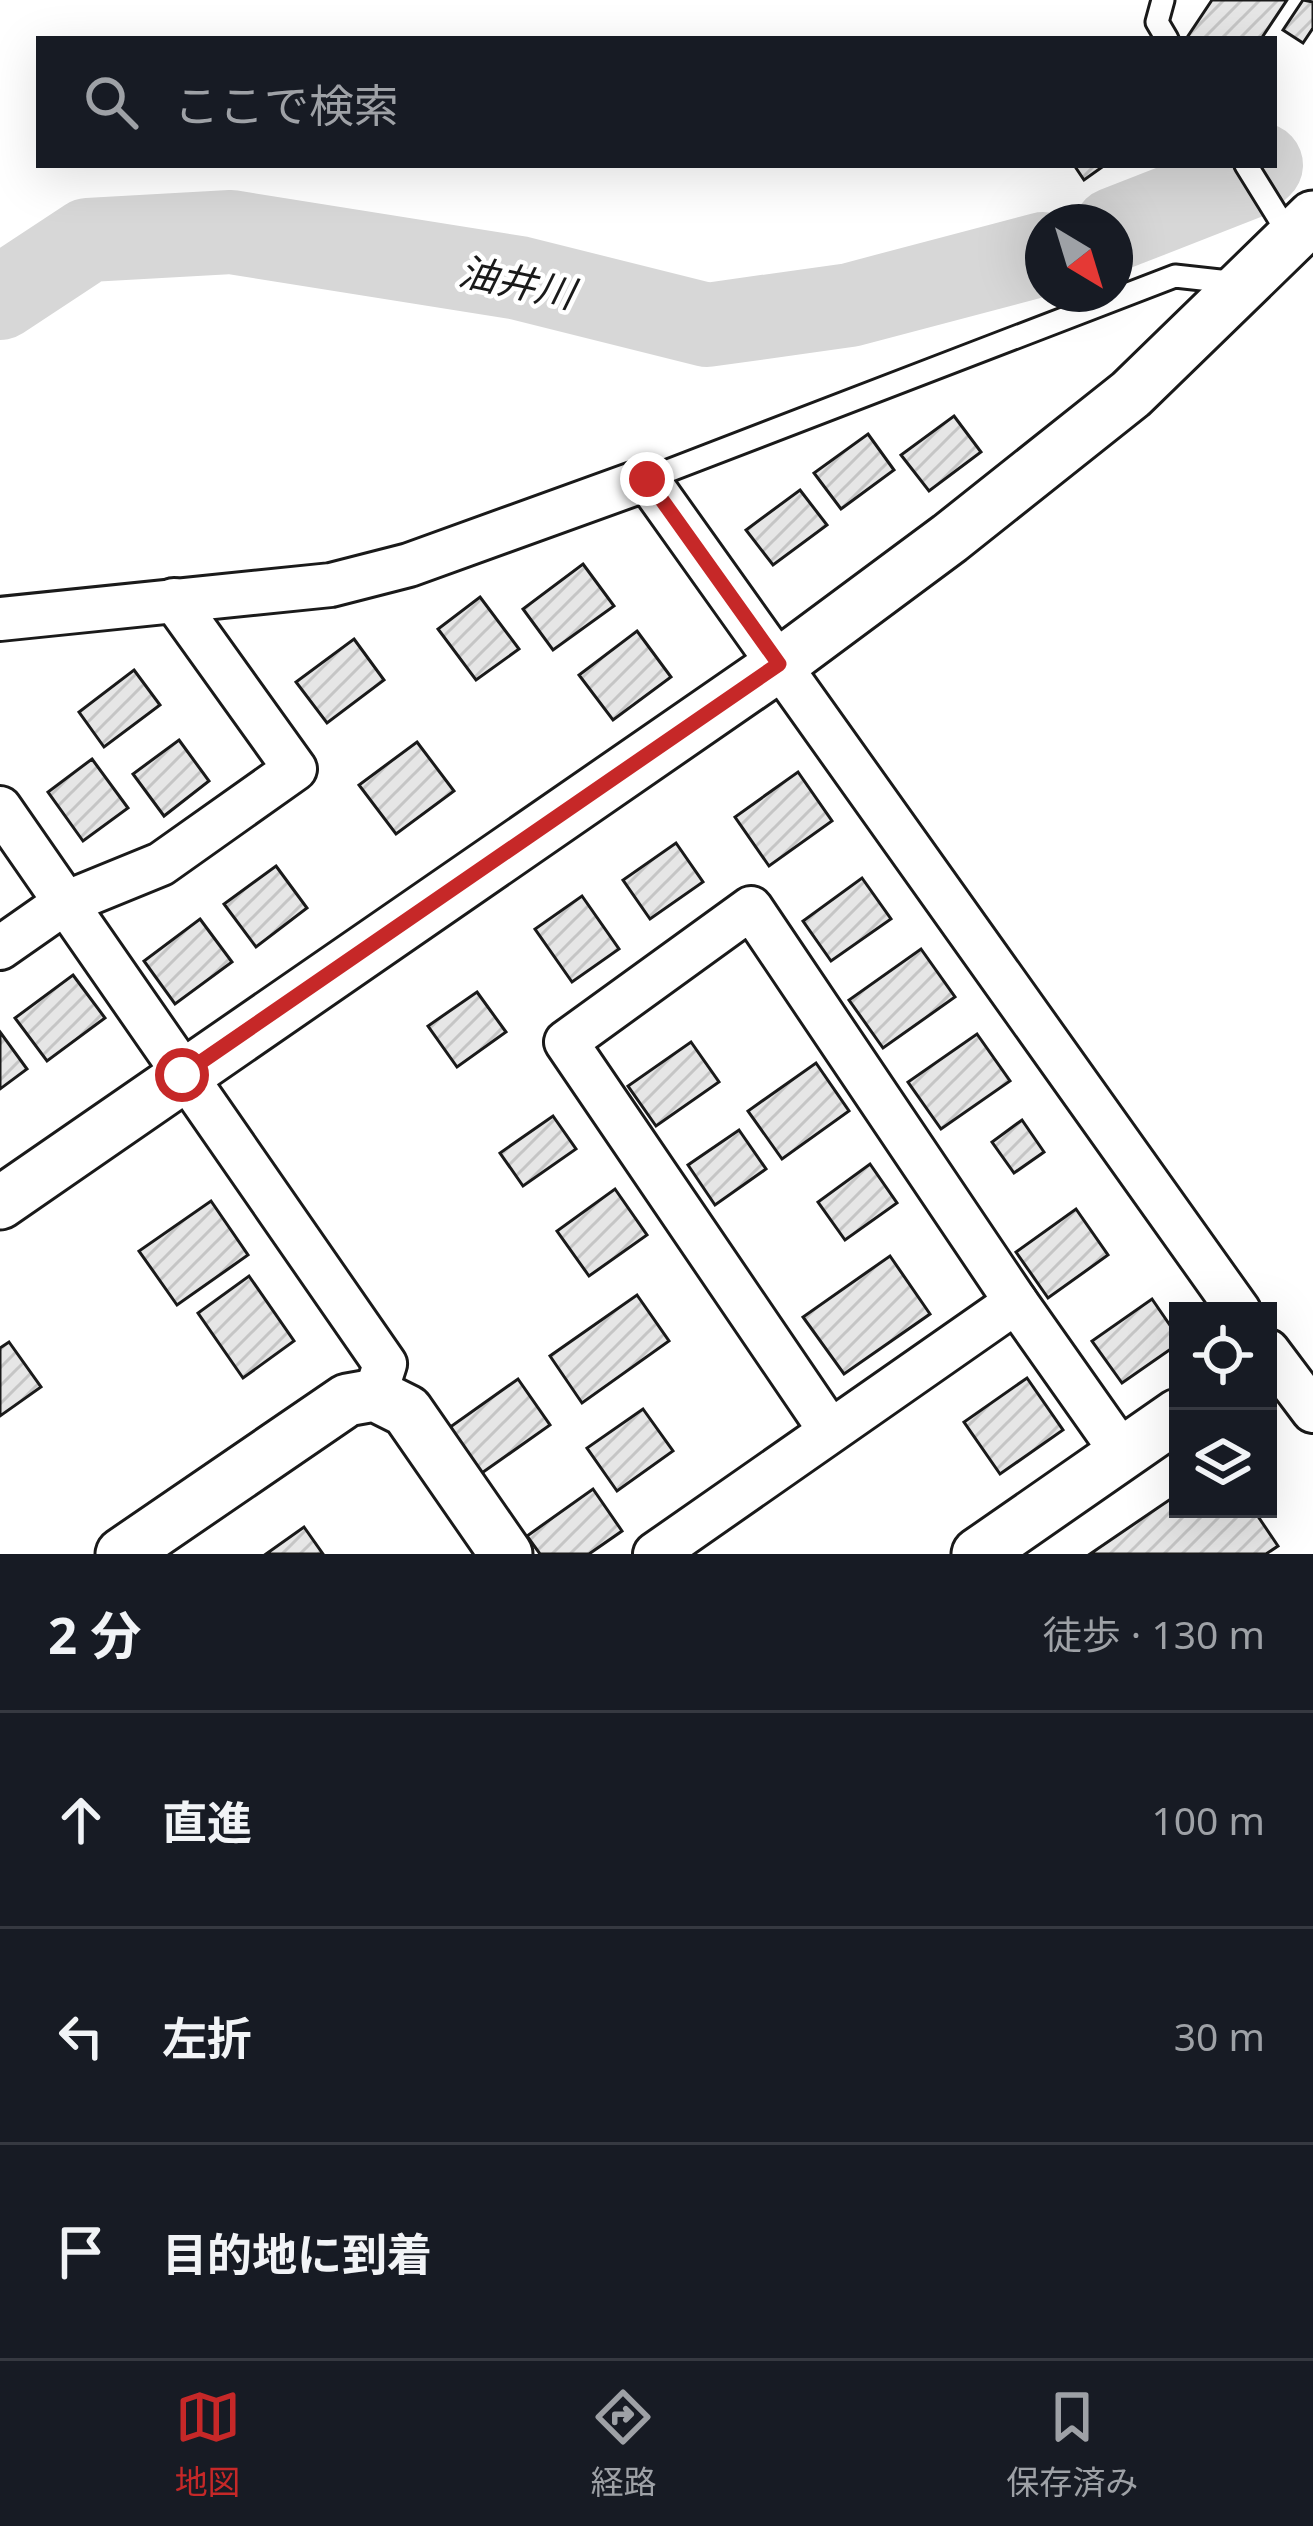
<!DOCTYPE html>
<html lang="ja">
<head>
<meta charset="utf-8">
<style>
  :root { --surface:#171b24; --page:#20242c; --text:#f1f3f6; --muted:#9ea1a6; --line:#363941; --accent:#c62828 }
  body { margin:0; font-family:"Noto Sans","Noto Sans JP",sans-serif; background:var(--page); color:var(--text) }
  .controls { position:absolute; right:36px; bottom:36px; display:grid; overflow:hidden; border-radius:0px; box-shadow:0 12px 48px #0002 }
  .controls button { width:108px; height:108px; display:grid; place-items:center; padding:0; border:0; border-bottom:3px solid var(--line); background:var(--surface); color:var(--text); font:60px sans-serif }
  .compass { position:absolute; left:1025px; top:204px; width:108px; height:108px; border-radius:50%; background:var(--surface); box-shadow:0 12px 48px #0002; rotate:142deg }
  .stop { position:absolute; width:36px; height:36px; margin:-27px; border:9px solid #c62828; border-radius:50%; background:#fff }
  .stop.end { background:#c62828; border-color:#fff; box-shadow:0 3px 12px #0008 }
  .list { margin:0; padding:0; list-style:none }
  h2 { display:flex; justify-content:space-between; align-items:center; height:156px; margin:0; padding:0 48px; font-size:51px }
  h2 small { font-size:39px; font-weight:400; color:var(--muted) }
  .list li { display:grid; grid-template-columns:78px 1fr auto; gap:36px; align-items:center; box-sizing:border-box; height:216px; padding:0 48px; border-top:3px solid var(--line) }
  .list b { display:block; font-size:45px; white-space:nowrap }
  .list em { font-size:39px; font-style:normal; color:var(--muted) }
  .icon { flex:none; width:66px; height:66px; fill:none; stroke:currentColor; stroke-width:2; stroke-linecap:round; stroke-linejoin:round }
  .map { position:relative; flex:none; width:1313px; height:1554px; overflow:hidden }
  .search { position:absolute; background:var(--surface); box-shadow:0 12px 48px #0002; left:36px; right:36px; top:36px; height:132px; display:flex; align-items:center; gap:30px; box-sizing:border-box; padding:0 42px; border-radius:0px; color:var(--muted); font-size:45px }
  .sheet { height:804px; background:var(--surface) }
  nav { display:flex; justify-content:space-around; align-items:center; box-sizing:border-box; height:168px; border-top:3px solid var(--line); background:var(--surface); font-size:33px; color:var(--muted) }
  nav a { display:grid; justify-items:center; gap:6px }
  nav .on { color:var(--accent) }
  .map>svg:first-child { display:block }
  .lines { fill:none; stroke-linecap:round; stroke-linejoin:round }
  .river { stroke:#d7d7d7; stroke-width:84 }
  .building { fill:url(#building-hatch); stroke:#1a1a1a; stroke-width:3 }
  .service-casing { stroke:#1a1a1a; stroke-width:27 }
  .minor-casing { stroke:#1a1a1a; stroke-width:48 }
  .tertiary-casing { stroke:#1a1a1a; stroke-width:57 }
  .service { stroke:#fff; stroke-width:21 }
  .minor { stroke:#fff; stroke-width:42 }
  .tertiary { stroke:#fff; stroke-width:51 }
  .route { stroke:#c62828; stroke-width:15 }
  .labels { text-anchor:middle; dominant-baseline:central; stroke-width:9; stroke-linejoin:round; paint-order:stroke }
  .water-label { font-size:39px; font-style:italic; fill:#1a1a1a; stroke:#fff }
</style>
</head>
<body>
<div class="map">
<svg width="1313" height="1554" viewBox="0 0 1313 1554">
  <defs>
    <pattern id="building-hatch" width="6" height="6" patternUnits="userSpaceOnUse" patternTransform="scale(3)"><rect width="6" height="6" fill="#e6e6e6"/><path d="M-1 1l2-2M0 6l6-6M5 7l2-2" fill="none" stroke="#c5c5c5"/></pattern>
  </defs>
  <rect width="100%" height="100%" fill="#fff"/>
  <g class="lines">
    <!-- river -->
    <g class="river">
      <path d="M1115 229 1248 177 1261 165"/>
      <path d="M0 298 88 240 231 232 519 278 707 325 850 305 1043 254"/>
    </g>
  </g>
  <!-- building -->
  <g class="building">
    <path d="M1212 0H1287L1261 39H1186Z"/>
    <path d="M1303 0 1313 2V28L1303 43 1283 30Z"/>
    <path d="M1074 165H1105L1084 180Z"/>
    <path d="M954 416 981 452 929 491 901 455Z"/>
    <path d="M868 434 894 470 841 509 814 473Z"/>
    <path d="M800 490 827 525 773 565 746 530Z"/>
    <path d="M583 564 614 606 553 650 523 609Z"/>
    <path d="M480 597 519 649 476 680 438 629Z"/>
    <path d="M637 631 671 677 613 720 579 675Z"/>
    <path d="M354 639 384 680 327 723 296 682Z"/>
    <path d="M134 670 160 705 104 747 79 712Z"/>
    <path d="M179 740 209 781 164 816 133 774Z"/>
    <path d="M417 742 454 791 396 834 359 785Z"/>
    <path d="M92 759 128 808 83 841 48 792Z"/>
    <path d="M798 772 832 821 769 866 735 817Z"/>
    <path d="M676 843 703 882 650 919 623 880Z"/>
    <path d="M276 866 307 908 256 947 224 904Z"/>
    <path d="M862 878 891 919 831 961 803 921Z"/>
    <path d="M582 896 619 949 572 982 535 929Z"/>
    <path d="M200 919 232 962 175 1004 144 961Z"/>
    <path d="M921 949 955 997 883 1048 849 1000Z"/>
    <path d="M73 975 105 1018 47 1061 15 1018Z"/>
    <path d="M477 992 506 1032 457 1067 428 1026Z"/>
    <path d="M0 1032 27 1069 0 1089Z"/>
    <path d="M977 1034 1010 1081 941 1129 908 1082Z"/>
    <path d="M691 1042 719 1082 656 1126 628 1086Z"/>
    <path d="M816 1063 849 1111 782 1159 748 1111Z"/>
    <path d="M553 1116 576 1149 523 1186 500 1153Z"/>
    <path d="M1022 1120 1044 1152 1014 1173 992 1142Z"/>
    <path d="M739 1130 766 1169 715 1205 688 1165Z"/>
    <path d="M870 1164 897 1203 845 1240 818 1202Z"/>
    <path d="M615 1189 647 1235 589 1276 557 1231Z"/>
    <path d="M211 1201 248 1255 177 1305 139 1251Z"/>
    <path d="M1076 1209 1108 1255 1048 1298 1016 1252Z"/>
    <path d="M890 1256 930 1314 844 1374 803 1317Z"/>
    <path d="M249 1276 294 1341 243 1378 198 1313Z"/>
    <path d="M637 1295 669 1341 582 1403 550 1356Z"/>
    <path d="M1152 1299 1178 1337V1344L1122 1383 1092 1341Z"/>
    <path d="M9 1342 41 1387 0 1416V1348Z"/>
    <path d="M1027 1378 1063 1430 1000 1474 964 1422Z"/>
    <path d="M518 1379 550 1425 479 1475 446 1430Z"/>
    <path d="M643 1409 673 1451 617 1491 587 1448Z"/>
    <path d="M593 1489 622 1531 589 1554H540L527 1536Z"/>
    <path d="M1178 1494V1509H1253L1278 1546 1266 1554H1090Z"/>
    <path d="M304 1527 323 1554H266Z"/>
  </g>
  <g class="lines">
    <defs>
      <g id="service">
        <path d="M1163 0 1157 22 1167 39"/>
        <path d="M1246 165 1290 236"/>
        <path d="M647 479 1175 276 1238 283"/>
      </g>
      <g id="minor">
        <path d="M0 619 331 585 409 565 647 479 1239 1311"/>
        <path d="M0 808 385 1364 375 1395"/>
        <path d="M0 948 63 904 161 864 295 769 174 600"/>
        <path d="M1268 1351 1313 1411"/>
        <path d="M829 1429 566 1042 751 908 1016 1302 1123 1454"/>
        <path d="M655 1554 1016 1302"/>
      </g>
      <g id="tertiary">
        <path d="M0 1203 779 665 950 538 1131 394 1313 217"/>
        <path d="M122 1554 347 1400 375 1395 407 1411 506 1554"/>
        <path d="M978 1554 1178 1415"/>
      </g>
    </defs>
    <!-- service casing -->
    <use href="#service" class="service-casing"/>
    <!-- minor casing -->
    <use href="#minor" class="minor-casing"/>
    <!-- tertiary casing -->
    <use href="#tertiary" class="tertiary-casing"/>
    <!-- service -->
    <use href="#service" class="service"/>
    <!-- minor -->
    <use href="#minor" class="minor"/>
    <!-- tertiary -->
    <use href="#tertiary" class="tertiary"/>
  </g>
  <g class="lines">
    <!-- route -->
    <path class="route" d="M182 1075 779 664 647 479"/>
  </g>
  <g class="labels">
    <!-- water labels -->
    <g class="water-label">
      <text transform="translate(517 281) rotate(12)">油井川</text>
    </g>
  </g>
</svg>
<div class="controls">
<button><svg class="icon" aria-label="locate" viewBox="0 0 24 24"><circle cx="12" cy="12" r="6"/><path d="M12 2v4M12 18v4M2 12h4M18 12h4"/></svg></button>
<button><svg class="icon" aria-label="layers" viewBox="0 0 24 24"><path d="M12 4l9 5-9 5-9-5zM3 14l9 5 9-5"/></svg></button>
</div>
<svg class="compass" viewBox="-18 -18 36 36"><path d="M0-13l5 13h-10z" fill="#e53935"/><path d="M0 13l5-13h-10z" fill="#9ea1a6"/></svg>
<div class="stop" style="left:182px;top:1075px"></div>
<div class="stop end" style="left:647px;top:479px"></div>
<div class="search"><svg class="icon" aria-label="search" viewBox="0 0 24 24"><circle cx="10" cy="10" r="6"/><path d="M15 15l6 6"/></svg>ここで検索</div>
</div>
<section class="sheet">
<h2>2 分<small>徒歩 · 130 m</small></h2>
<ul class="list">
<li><svg class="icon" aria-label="ahead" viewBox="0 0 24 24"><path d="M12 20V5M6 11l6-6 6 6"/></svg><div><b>直進</b></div><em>100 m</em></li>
<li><svg class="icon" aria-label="left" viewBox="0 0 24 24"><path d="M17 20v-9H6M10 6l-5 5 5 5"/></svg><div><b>左折</b></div><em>30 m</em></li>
<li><svg class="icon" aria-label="arrive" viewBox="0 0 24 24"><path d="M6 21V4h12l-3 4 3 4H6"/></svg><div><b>目的地に到着</b></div></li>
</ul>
</section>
<nav>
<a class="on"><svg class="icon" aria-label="map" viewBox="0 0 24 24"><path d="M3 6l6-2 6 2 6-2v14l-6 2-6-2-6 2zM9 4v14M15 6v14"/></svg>地図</a>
<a><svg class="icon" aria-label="directions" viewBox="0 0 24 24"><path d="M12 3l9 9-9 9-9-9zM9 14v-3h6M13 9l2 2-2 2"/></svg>経路</a>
<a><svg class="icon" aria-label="saved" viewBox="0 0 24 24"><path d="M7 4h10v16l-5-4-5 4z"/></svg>保存済み</a>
</nav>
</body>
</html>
